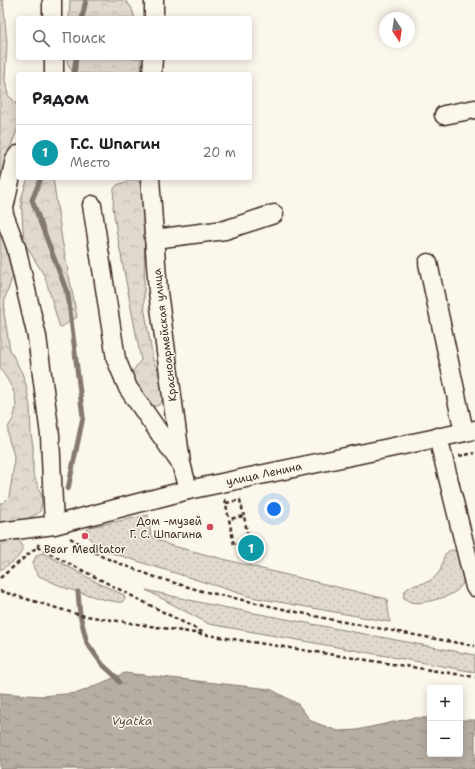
<!DOCTYPE html>
<html lang="ru">
<head>
<meta charset="utf-8">
<style>
  :root { --surface:#fff; --page:#f2f2f2; --text:#202124; --muted:#757577; --line:#e0e0e0; --accent:#d1495b }
  body { margin:0; font-family:"Shantell Sans",sans-serif; background:var(--page); color:var(--text) }
  .controls { position:absolute; right:12px; bottom:12px; display:grid; overflow:hidden; border-radius:4px; box-shadow:0 2px 10px #0003 }
  .controls button { width:36px; height:36px; display:grid; place-items:center; padding:0; border:0; border-bottom:1px solid var(--line); background:var(--surface); color:var(--text); font:20px sans-serif }
  .compass { position:absolute; left:379px; top:12px; width:36px; height:36px; border-radius:50%; background:var(--surface); box-shadow:0 2px 10px #0003; rotate:167deg }
  .you { position:absolute; left:274px; top:509px; width:14px; height:14px; margin:-10px; border:3px solid #fff; border-radius:50%; background:#1a73e8; box-shadow:0 0 0 6px #1a73e833 }
  .badge { display:grid; place-items:center; width:26px; height:26px; border-radius:50%; background:var(--accent); color:#fff; font-size:13px; font-weight:700 }
  .pin { position:absolute; translate:-50% -50%; border:2px solid #fff; box-shadow:0 1px 4px #0006 }
  .list { margin:0; padding:0; list-style:none }
  h2 { display:flex; justify-content:space-between; align-items:center; height:52px; margin:0; padding:0 16px; font-size:17px }
  h2 small { font-size:13px; font-weight:400; color:var(--muted) }
  .list li { display:grid; grid-template-columns:26px 1fr auto; gap:12px; align-items:center; box-sizing:border-box; height:56px; padding:0 16px; border-top:1px solid var(--line) }
  .list b { display:block; font-size:15px; white-space:nowrap }
  .list p { margin:0; font-size:13px; white-space:nowrap; color:var(--muted) }
  .list em { font-size:13px; font-style:normal; color:var(--muted) }
  .icon { flex:none; width:22px; height:22px; fill:none; stroke:currentColor; stroke-width:2; stroke-linecap:round; stroke-linejoin:round }
  .map { position:relative; flex:none; width:475px; height:769px; overflow:hidden }
  .search { position:absolute; background:var(--surface); box-shadow:0 2px 10px #0003; left:16px; top:16px; width:236px; height:44px; display:flex; align-items:center; gap:10px; box-sizing:border-box; padding:0 14px; border-radius:4px; color:var(--muted); font-size:15px }
  .panel { position:absolute; background:var(--surface); box-shadow:0 2px 10px #0003; left:16px; top:72px; width:236px; height:108px; border-radius:4px }
  .map>svg:first-child { display:block }
  .grass { fill:url(#grass-dots); stroke:#8d8276 }
  .forest { fill:url(#forest-crowns); stroke:#8d8276 }
  .water { fill:url(#water-ripples); stroke:#85796d }
  .lines { fill:none; stroke-linecap:round; stroke-linejoin:round }
  .stream { stroke:#85796d; stroke-width:5 }
  .minor-casing { stroke:#3b2a1e; stroke-width:21 }
  .path { stroke:#3b2a1e; stroke-width:2.5; stroke-dasharray:4 3; stroke-linecap:butt }
  .minor { stroke:#fbf7ec; stroke-width:18 }
  .poi-dot { fill:#d1495b; stroke:#fbf7ec; stroke-width:1.5 }
  .labels { text-anchor:middle; dominant-baseline:central; stroke-width:3; stroke-linejoin:round; paint-order:stroke }
  .street-label { font-size:11px; fill:#3b2a1e; stroke:#fbf7ec }
  .poi-label { font-size:11px; fill:#3b2a1e; stroke:#fbf7ec; text-anchor:end }
  .water-label { font-size:12px; font-style:italic; fill:#605246; stroke:#fbf7ec }
</style>
</head>
<body>
<div class="map">
<svg width="475" height="769" viewBox="0 0 475 769">
  <defs>
    <pattern id="grass-dots" width="8" height="8" patternUnits="userSpaceOnUse"><rect width="8" height="8" fill="#dfd9ce"/><path d="M2 2h.1M6 6h.1" fill="none" stroke="#c0bab0" stroke-width="1.8" stroke-linecap="round"/></pattern>
    <pattern id="forest-crowns" width="20" height="18" patternUnits="userSpaceOnUse"><rect width="20" height="18" fill="#dfd9ce"/><path d="M2 6a3 3 0 1 1 6 0M12 15a3 3 0 1 1 6 0" fill="none" stroke="#c0bab0"/></pattern>
    <pattern id="water-ripples" width="26" height="14" patternUnits="userSpaceOnUse"><rect width="26" height="14" fill="#b6aea2"/><path d="M2 4q2-2 4 0t4 0M15 11q2-2 4 0t4 0" fill="none" stroke="#958e83"/></pattern>
  </defs>
  <rect width="100%" height="100%" fill="#fbf7ec"/>
  <filter id="ink" filterUnits="userSpaceOnUse"><feTurbulence type="fractalNoise" baseFrequency=".025" numOctaves="2"/><feDisplacementMap in="SourceGraphic" scale="8" xChannelSelector="R" yChannelSelector="G"/><feConvolveMatrix kernelMatrix="1 2 1 2 8 2 1 2 1" color-interpolation-filters="sRGB"/></filter>
  <g filter="url(#ink)">
    <!-- grass -->
    <g class="grass">
      <path d="M148 515 151 536 169 545 262 569 387 599 390 622 251 597 99 549 84 532 90 527Z"/>
      <path d="M452 550 457 551C459 557 464 563 465 569 467 592 447 597 430 601 423 602 418 604 411 602 408 601 406 599 403 597 404 596 404 592 405 591 409 584 424 585 431 580 434 578 438 574 440 571 444 563 441 552 452 550Z"/>
      <path d="M41 553 49 556 100 584 124 595 125 599 122 602H117L102 599 65 588 39 576 34 569 33 563 36 556Z"/>
      <path d="M146 590 207 604 475 655V672L209 624Z"/>
    </g>
    <!-- forest -->
    <g class="forest">
      <path d="M0 0H3L7 43 5 80 8 95 15 102 18 109V128L6 158 3 173 0 178Z"/>
      <path d="M70 0H125L131 7 135 18H69Z"/>
      <path d="M67 58H141V74H75C70 70 67 64 67 58Z"/>
      <path d="M28 178H53L62 240 77 317 60 328 45 277 24 242 21 199Z"/>
      <path d="M133 179C144 181 144 195 145 205L144 306 153 360 162 378 164 392 162 401 159 405 150 408 132 377V372L141 360 117 234 113 207 114 189 117 185Z"/>
      <path d="M0 223 14 273 5 298 4 313 10 350 22 373 26 385 30 407 31 434 33 446V473L41 494 42 503 40 511 37 514 25 520 0 525V503H3L9 497C11 484 14 470 14 457 13 449 8 441 8 433 8 422 12 424 14 416 20 396 10 384 0 368Z"/>
      <path d="M0 537H13C15 538 19 541 21 543 27 555 8 565 0 570Z"/>
    </g>
    <!-- water -->
    <path class="water" d="M125 673 270 689 298 704 311 721 338 731 357 730 412 718H430V754H460V720H475V769H0V693L41 696 78 693Z"/>
    <g class="lines">
      <!-- stream -->
      <g class="stream">
        <path d="M82 18 86 0"/>
        <path d="M74 74 76 58"/>
        <path d="M41 178 32 200 68 295 83 417 68 489"/>
        <path d="M78 592 80 615 87 643 102 664 116 677 119 682"/>
      </g>
      <defs>
        <g id="minor">
          <path d="M52 0V18"/>
          <path d="M154 18V0"/>
          <path d="M54 58V74"/>
          <path d="M152 74 153 58"/>
          <path d="M444 115 475 109"/>
          <path d="M150 178 158 292 181 463 188 490"/>
          <path d="M92 205 116 359 128 388 179 461"/>
          <path d="M3 212 16 247 37 337 50 435 54 525"/>
          <path d="M3 212 15 159 18 155"/>
          <path d="M154 239 225 230 274 214"/>
          <path d="M428 263 464 432"/>
          <path d="M438 437 475 587"/>
          <path d="M0 532 54 525 188 490 475 430"/>
        </g>
      </defs>
      <!-- minor casing -->
      <use href="#minor" class="minor-casing"/>
      <!-- path -->
      <g class="path">
        <path d="M459 456 475 453"/>
        <path d="M225 499 234 545 249 543 244 516 229 519"/>
        <path d="M226 503 240 500 244 516"/>
        <path d="M70 538 103 557 155 577 202 591 333 620 475 646"/>
        <path d="M37 547 204 633"/>
        <path d="M0 578 37 547 39 544"/>
        <path d="M0 591 80 615 475 677"/>
      </g>
      <!-- minor -->
      <use href="#minor" class="minor"/>
    </g>
  </g>
  <!-- markers -->
  <g class="poi-dot">
    <circle cx="210" cy="527" r="4"/>
    <circle cx="85" cy="536" r="4"/>
  </g>
  <g class="labels">
    <!-- street labels -->
    <g class="street-label">
      <text transform="translate(165 335) rotate(-97)">Красноармейская улица</text>
      <text transform="translate(264 474) rotate(-12)">улица Ленина</text>
    </g>
    <!-- poi labels -->
    <g class="poi-label">
      <text x="202" y="521">Дом -музей<tspan x="202" dy="13">Г. С. Шпагина</tspan></text>
      <text x="85" y="549" text-anchor="middle">Bear Meditator</text>
    </g>
    <!-- water labels -->
    <g class="water-label">
      <text x="132" y="721">Vyatka</text>
    </g>
  </g>
</svg>
<div class="controls">
<button>+</button>
<button>−</button>
</div>
<svg class="compass" viewBox="-18 -18 36 36"><path d="M0-13l5 13h-10z" fill="#e53935"/><path d="M0 13l5-13h-10z" fill="#757577"/></svg>
<div class="you"></div>
<div class="pin badge" style="left:251px;top:548px;background:#0f9aa8">1</div>
<div class="search"><svg class="icon" aria-label="search" viewBox="0 0 24 24"><circle cx="10" cy="10" r="6"/><path d="M15 15l6 6"/></svg>Поиск</div>
<section class="panel">
<h2>Рядом<small></small></h2>
<ul class="list">
<li><span class="badge" style="background:#0f9aa8">1</span><div><b>Г.С. Шпагин</b><p>Место</p></div><em>20 m</em></li>
</ul>
</section>
</div>
</body>
</html>
